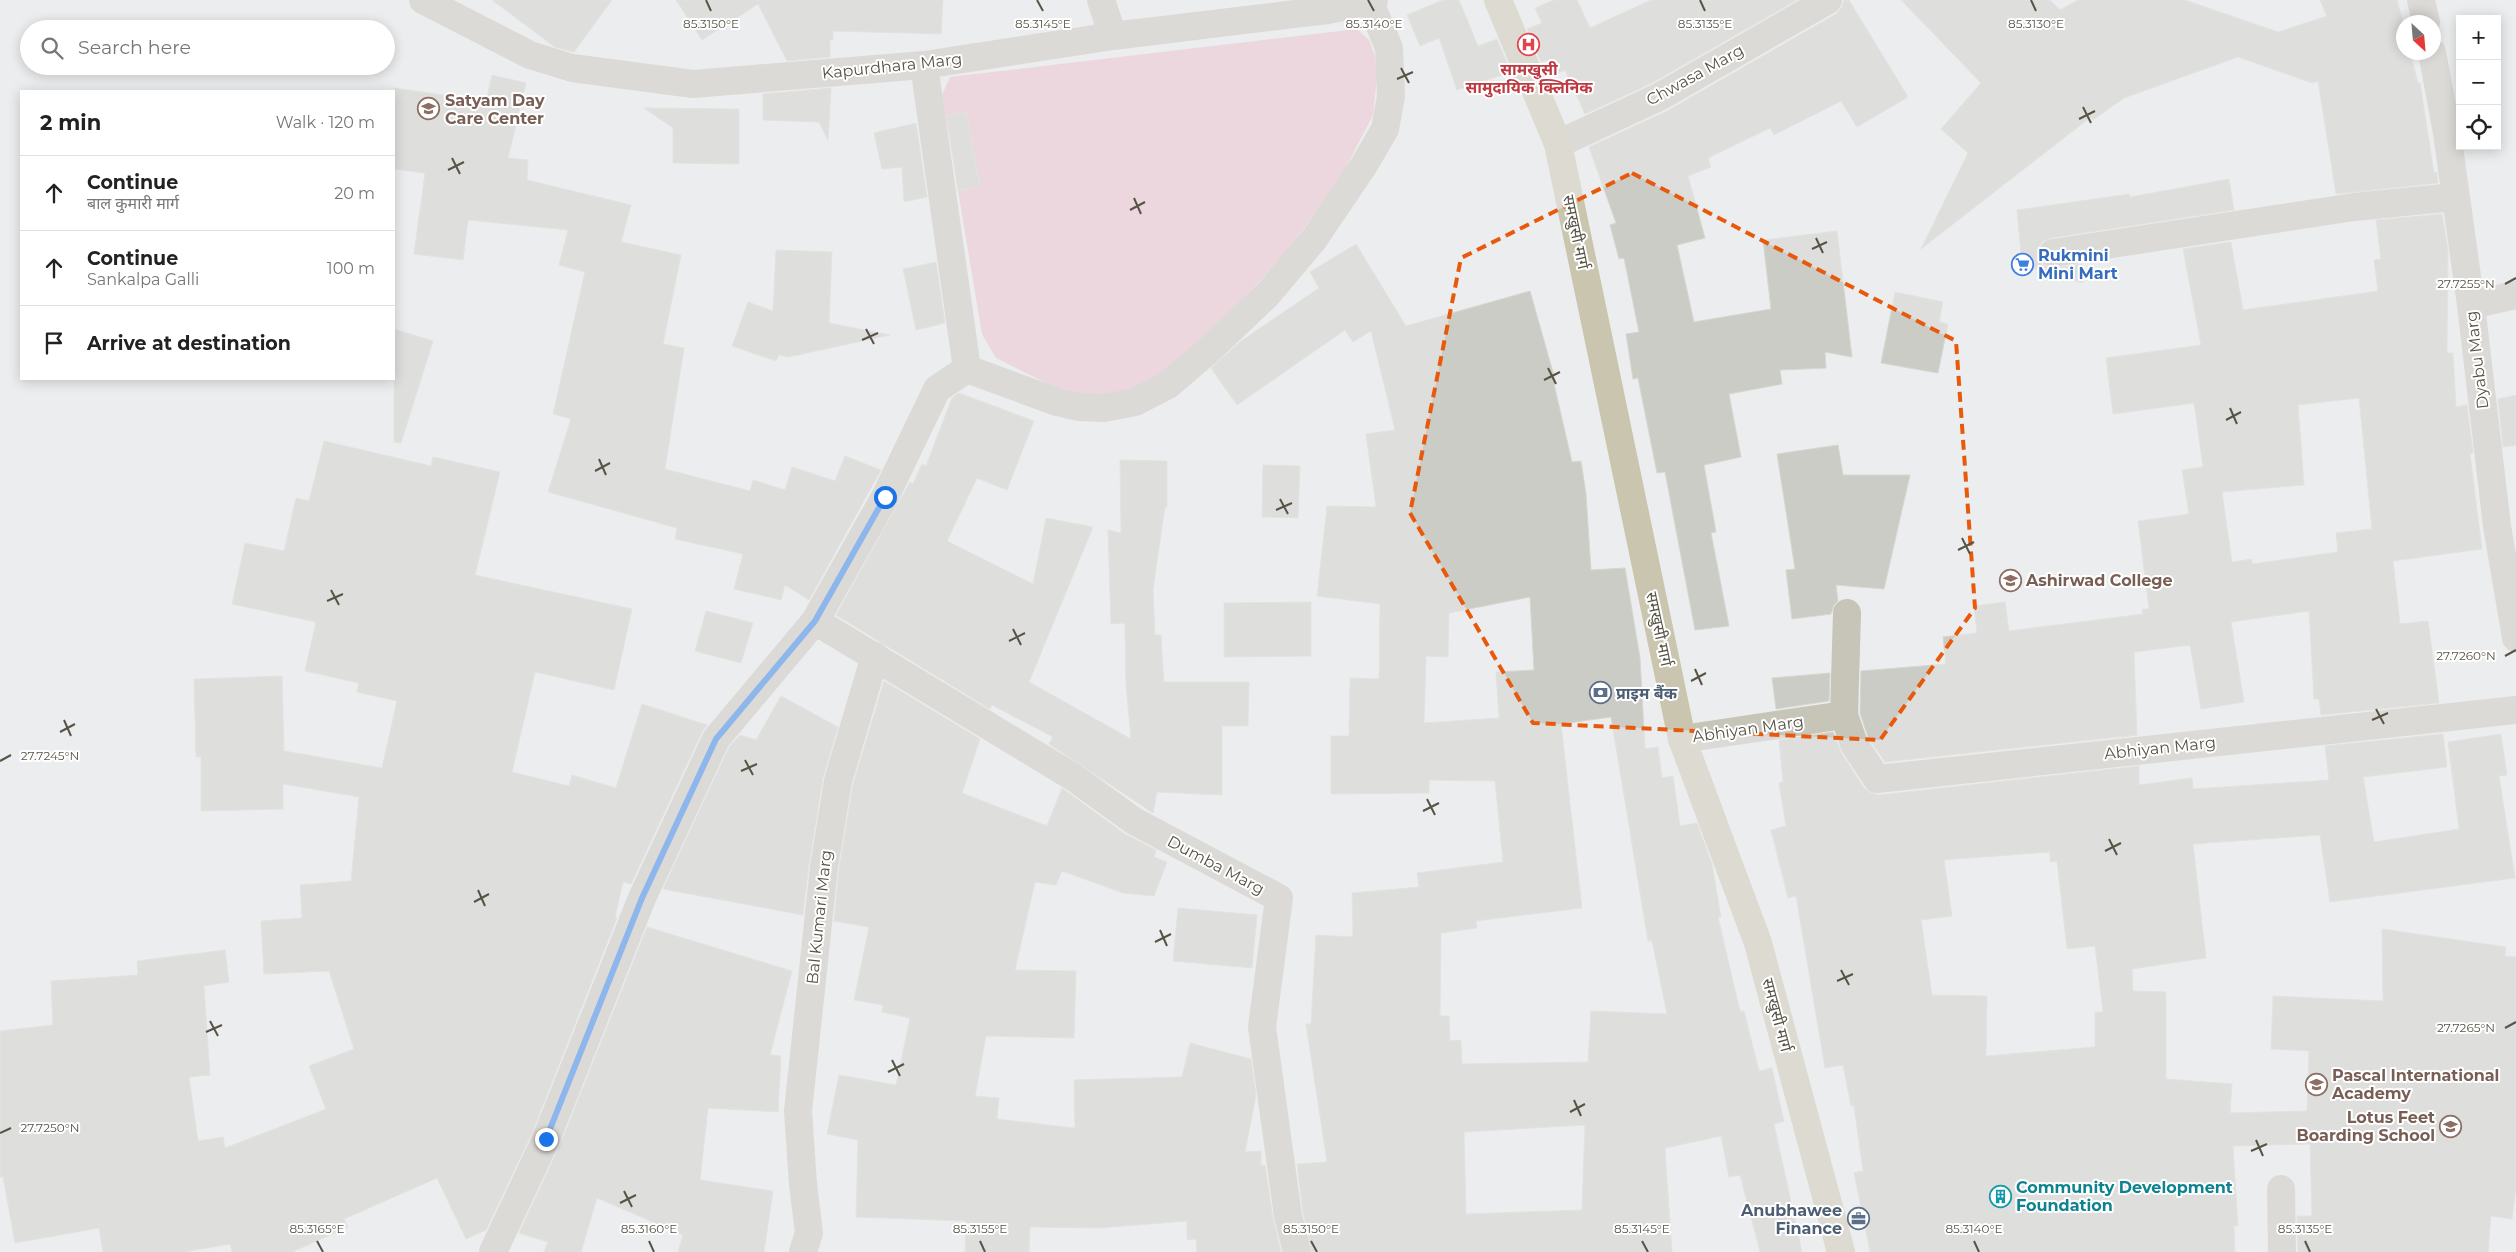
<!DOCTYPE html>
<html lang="en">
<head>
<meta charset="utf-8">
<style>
  :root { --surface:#fff; --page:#f6f6f6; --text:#222; --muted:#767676; --line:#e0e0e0 }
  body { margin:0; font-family:Montserrat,"Noto Sans Devanagari",sans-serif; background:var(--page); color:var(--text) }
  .controls { position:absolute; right:15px; top:15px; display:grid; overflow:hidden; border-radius:0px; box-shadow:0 2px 12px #0003 }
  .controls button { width:45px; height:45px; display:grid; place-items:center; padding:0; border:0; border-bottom:1px solid var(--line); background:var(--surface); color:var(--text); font:25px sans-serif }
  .compass { position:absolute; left:2396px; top:15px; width:45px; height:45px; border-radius:50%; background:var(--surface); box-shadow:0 2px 12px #0003; rotate:154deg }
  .stop { position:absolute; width:15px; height:15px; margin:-11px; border:4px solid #1a73e8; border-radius:50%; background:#fff }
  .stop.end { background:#1a73e8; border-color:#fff; box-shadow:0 1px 5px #0008 }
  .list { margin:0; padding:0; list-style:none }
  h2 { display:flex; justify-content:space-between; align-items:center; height:65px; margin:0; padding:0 20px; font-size:21px }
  h2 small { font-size:16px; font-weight:400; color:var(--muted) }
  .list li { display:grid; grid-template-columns:32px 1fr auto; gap:15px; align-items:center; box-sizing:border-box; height:75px; padding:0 20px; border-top:1px solid var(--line) }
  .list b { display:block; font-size:19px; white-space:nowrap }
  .list p { margin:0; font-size:16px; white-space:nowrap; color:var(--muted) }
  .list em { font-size:16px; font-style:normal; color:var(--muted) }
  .icon { flex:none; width:28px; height:28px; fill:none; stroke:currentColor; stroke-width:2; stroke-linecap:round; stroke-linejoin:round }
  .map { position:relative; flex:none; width:2516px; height:1252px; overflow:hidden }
  .search { position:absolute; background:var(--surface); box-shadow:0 2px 12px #0003; left:20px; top:20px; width:375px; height:55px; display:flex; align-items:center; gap:12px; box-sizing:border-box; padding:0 18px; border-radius:28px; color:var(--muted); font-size:19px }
  .panel { position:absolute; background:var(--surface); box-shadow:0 2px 12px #0003; left:20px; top:90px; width:375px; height:290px; border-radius:0px }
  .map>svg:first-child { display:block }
  .green { fill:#e9bdc8 }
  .building { fill:#ccccc6; stroke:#d6d7d0; fill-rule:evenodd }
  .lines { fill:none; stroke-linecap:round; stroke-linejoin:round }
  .minor { stroke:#c7c4b8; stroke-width:28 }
  .major { stroke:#c9c5ae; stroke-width:28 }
  .route { stroke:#1a73e8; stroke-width:6 }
  .marked { fill:none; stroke:#e8590c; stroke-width:4; stroke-dasharray:10 6; stroke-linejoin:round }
  .ticks { fill:none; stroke:#575446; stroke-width:2 }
  .labels { text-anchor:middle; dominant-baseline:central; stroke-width:4; stroke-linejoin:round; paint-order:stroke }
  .street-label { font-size:16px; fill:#575446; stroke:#fff }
  .health-label { font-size:16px; font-weight:bold; fill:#be3a42; stroke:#fff }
  .education-label { font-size:16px; font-weight:bold; fill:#785e54; stroke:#fff; text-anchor:start }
  .shop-label { font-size:16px; font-weight:bold; fill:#366cbe; stroke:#fff; text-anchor:start }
  .service-label { font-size:16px; font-weight:bold; fill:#4e5e75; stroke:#fff; text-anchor:start }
  .culture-label { font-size:16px; font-weight:bold; fill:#0d838f; stroke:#fff; text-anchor:start }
  .ticks-label { font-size:12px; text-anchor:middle; fill:#575446; stroke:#fff; stroke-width:4; stroke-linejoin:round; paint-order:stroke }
</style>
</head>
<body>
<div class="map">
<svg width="2516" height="1252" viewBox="0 0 2516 1252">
  <rect width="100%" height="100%" fill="#ecedee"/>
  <!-- green -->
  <path class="green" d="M1357 29 1369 40 1375 56 1377 76 1373 115 1342 175 1291 246 1223 322 1186 356 1138 389 1092 399 1060 390 996 358 982 334 942 95 950 77Z"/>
  <!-- building -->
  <g class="building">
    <path d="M492 0H612L574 52 555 47Z"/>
    <path d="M676 0H943L941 34 833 31V40H830V57L787 61 758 4 702 40Z"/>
    <path d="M1443 0H1459L1478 46 1497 39 1511 72 1457 90 1439 38 1420 46 1407 15Z"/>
    <path d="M1554 0H1577L1590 28 1651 0H1797L1652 83 1585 114 1565 70 1553 75 1547 60 1541 62 1527 29 1542 23 1535 8Z"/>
    <path d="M1844 0H1849L1908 97 1857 127 1841 101 1774 135 1770 128 1708 158 1711 167 1688 176 1705 238 1677 245 1694 322 1771 309 1763 240 1837 231 1852 357 1825 352 1826 368 1780 370 1782 384 1729 394 1741 457 1704 465 1716 532 1711 533 1729 626 1695 630 1665 472 1657 473 1638 378 1633 379 1626 334 1639 332 1624 258 1619 259 1610 225 1616 223 1589 147 1667 111 1836 14 1842 7Z"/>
    <path d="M1901 0H2050L2060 10 2078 0H2185L2278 32 2327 16 2320 0H2397L2404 25V52H2410L2418 83H2420L2434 173 2437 172 2438 183 2336 194 2318 81 2312 83 2238 57 2124 98 2093 120 2091 117 1921 249 1968 153 1941 129 1981 83Z"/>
    <path d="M492 75 526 83 508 158 528 160 527 180 631 205 621 242 681 255 663 344 684 348 665 469 750 491 753 480 785 490 792 467 835 481 845 456 881 470 809 600 785 585 781 600 734 589 743 554 675 539 677 528 548 492 571 419 553 414 585 272 559 265 568 230 468 220 463 260 414 254 425 173 394 169V88L486 101Z"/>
    <path d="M831 88 828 140 819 122 763 120V94Z"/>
    <path d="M644 108 739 109V164L673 163V128Z"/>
    <path d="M966 112 980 186 958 191 947 116Z"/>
    <path d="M916 123 927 197 904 202 902 167 882 169 874 133Z"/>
    <path d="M2229 179 2234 210 2051 238 2043 241 2039 247 2038 255 2041 263 2047 267 2055 268 2082 264 2083 283 2022 265 2017 210 2129 194 2130 197Z"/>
    <path d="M2442 214 2448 250 2447 353H2453L2456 407 2467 405 2473 453 2470 454 2482 549 2393 561 2400 624 2428 621 2439 703 2321 715 2319 699H2314L2309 611 2231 622 2244 702 2201 709 2190 645 2134 652 2137 735 1885 762 1868 737 1860 713 1861 671 1946 664 1943 637 1977 633 1974 606 2005 602 2009 631 2143 614 2142 609H2149L2138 521 2189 514 2182 470 2203 467 2194 403 2113 414 2106 358 2201 345 2183 249 2231 242 2243 310 2378 291 2374 260 2381 259 2376 220ZM2359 398 2372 529 2336 533 2338 552 2252 564V559L2232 562 2222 492 2304 485 2298 405Z"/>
    <path d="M1356 244 1406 326 1530 291 1556 383 1554 384 1572 462 1581 461 1586 494 1591 570 1625 568 1640 658 1645 749 1658 747 1662 778 1673 776 1680 826 1697 823 1712 864 1721 917H1718L1739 1007 1741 1012 1744 1011 1759 1071 1772 1068 1784 1121 1774 1124 1802 1252H1760L1740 1175 1729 1177 1721 1136 1665 1148 1672 1252H1312L1303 1213 1297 1164 1327 1162 1306 1024H1311L1316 935 1353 937 1352 893 1419 887 1417 873 1503 862 1495 781 1429 780V793L1331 794V736H1349L1350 678 1379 679 1380 604 1317 596 1327 506 1376 507 1366 434 1395 430 1371 331 1353 342 1345 330 1237 405 1211 368 1241 341 1319 288 1310 272ZM1530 597 1534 670 1496 672 1499 718 1424 723 1426 656 1448 657 1449 613ZM1611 717 1648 941H1652L1667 1014 1591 1011 1588 1062 1462 1064 1461 1040 1450 1041 1449 1016H1440L1441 933 1477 928 1476 921 1582 908 1561 724ZM1585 1125 1582 1210 1466 1214 1464 1132Z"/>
    <path d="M776 250 832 252 829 323 890 335 788 357 779 355 776 361 732 346 748 302 773 311Z"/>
    <path d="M936 262 945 323 916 330 903 269Z"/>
    <path d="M1895 292 1943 302 1939 322 1948 324 1938 373 1881 363Z"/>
    <path d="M394 329 433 341 401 443 394 442Z"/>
    <path d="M959 393 1034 421 1007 490 977 478 947 541 1033 584 1046 518 1093 527 1029 682 1131 739 1126 685 1125 623 1111 624 1108 530 1121 533 1120 460 1167 461V507H1165L1153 589 1155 635H1161L1164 682H1249L1248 726H1222V795L1157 792 1153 813 1049 744 1053 737 992 705 990 709 836 615 910 482 913 484 922 464 926 466 952 398Z"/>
    <path d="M2516 395V445L2503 447 2498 399Z"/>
    <path d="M324 441 431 466 433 457 500 472 475 575 632 609 614 690 535 672 512 772 569 786 572 775 616 788 642 704 707 725 702 732 631 884 623 882 615 917 617 918 532 1133 486 1230 466 1239 437 1178 344 1219 348 1227 292 1252H232L230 1244 184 1252H103L99 1228 15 1243 3 1177H0V1031L53 1025 51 981 138 975 137 961 225 950 229 982 204 986 210 1075 189 1077 198 1141 223 1137 225 1148 326 1109 309 1066 354 1049 329 971 264 974 261 921 302 918 300 885 351 881 359 797 283 784V809L201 811V757H196L194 679 282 676 284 751 382 768 397 701 357 692 359 683 305 671 316 622 232 604 245 543 284 551 296 498 309 501Z"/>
    <path d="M1838 445 1843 475H1910L1884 589 1836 585 1838 601 1834 605 1831 614 1792 619 1786 570 1795 569 1777 454Z"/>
    <path d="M1263 465 1300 466 1298 518 1262 517Z"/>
    <path d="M1311 602V656L1224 657V603Z"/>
    <path d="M706 611 753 623 741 663 695 651Z"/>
    <path d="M1830 673 1829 701 1776 709 1772 678Z"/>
    <path d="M884 681 980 739 962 793 1047 826 1062 788 1125 834 1156 850 1154 857 1167 862 1154 896 1123 893 1062 871 1056 885 1035 882 1015 970 1076 971 1074 1038 986 1036 975 1096 999 1098 997 1119 1075 1128 1074 1080 1182 1077 1190 1043 1251 1059 1256 1095 1245 1152 1261 1151V1166L1265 1165 1273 1218 1281 1252H1197L1196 1239 1187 1240V1221L1099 1228 1030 1227 1029 1252H965L966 1221 856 1217 858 1140 827 1134 839 1075 896 1085 910 1018 882 1012 883 1005 854 1000 869 927 834 921 839 869 853 784Z"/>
    <path d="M781 696 838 727 823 778 809 864 803 915 663 889 729 747 740 735 756 740Z"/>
    <path d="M1833 732 1841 752 1864 788 1871 793 1879 795 2139 766V785L2192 778 2193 789 2329 780 2325 746 2443 734 2447 767 2363 777 2374 842 2459 829 2448 742 2501 734 2507 775 2499 776 2515 878 2330 902 2320 835 2193 844 2206 958 2132 969 2133 991 2166 992V1079L2232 1084 2230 1113 2307 1111 2309 1051 2271 1049 2273 996 2383 1001 2382 929 2506 947 2505 956 2516 957V1187L2512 1219 2491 1216 2488 1252H2298L2297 1216H2312L2310 1144 2233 1146 2238 1226H2234L2235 1252H1870L1854 1173 1863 1171 1854 1106H1851L1843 1065 1825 1068 1796 896 1788 898 1771 830 1786 826 1779 783 1783 782 1779 740ZM2050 852V862L2057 861 2067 949 2095 946 2103 1012H2095V1047L1986 1056 1987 996 1932 995 1921 920 1952 916 1944 860Z"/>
    <path d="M1178 908 1257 915 1252 968 1173 961Z"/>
    <path d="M647 927 792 971 770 1055 781 1056 778 1112 708 1108 700 1180 773 1191 764 1252H678L683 1235 597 1198 581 1252H544L548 1242 519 1233 560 1145Z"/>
  </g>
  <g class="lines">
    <!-- minor -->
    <g class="minor">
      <path d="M423 0 530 55 572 68 693 84 924 65 1113 36 1328 10 1374 0"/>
      <path d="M1101 0 1113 36"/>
      <path d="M2421 0 2426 22"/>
      <path d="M2432 52 2447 133 2471 305 2497 526 2516 638"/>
      <path d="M924 65 967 369 1057 402 1078 407 1104 408 1135 402 1168 385 1210 349 1267 295 1314 239 1364 165 1385 129 1391 96 1389 48 1370 2"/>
      <path d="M1558 144 1659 97 1828 0"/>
      <path d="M2053 253 2354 207 2454 197"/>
      <path d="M2471 305 2516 295"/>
      <path d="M815 621 1073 777 1134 821 1279 898 1262 1027 1288 1216 1297 1252"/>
      <path d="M1844 715 1847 613"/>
      <path d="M1682 739 1844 715 1854 744 1877 779 2516 710"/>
      <path d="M2281 1189 2282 1252"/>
      <path d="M493 1252 546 1139 642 898 716 739 815 621 885 497 937 389 967 369"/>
      <path d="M803 1252 809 1233 803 1184 798 1111 824 867 838 781 875 656"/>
    </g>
    <!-- major -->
    <path class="major" d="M1498 0 1558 144 1682 739 1758 943 1841 1252"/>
  </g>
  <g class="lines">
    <!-- route -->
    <path class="route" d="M546 1139 642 898 716 739 815 621 885 497"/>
  </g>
  <!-- marked area -->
  <path d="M0 0H2516V1252H0ZM1632 173 1956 341 1975 608 1880 740 1533 723 1410 513 1461 258Z" fill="#ecedee" fill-opacity=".55" fill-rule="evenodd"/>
  <path class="marked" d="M1632 173 1956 341 1975 608 1880 740 1533 723 1410 513 1461 258Z"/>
  <!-- ticks -->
  <path class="ticks" d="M706 0 711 11M1037 0 1043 11M1368 0 1374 11M1700 0 1705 11M2031 0 2036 11M1401 68 1409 83M1397 79 1413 72M2083 107 2091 123M2079 119 2095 111M452 158 460 174M448 170 464 162M1134 198 1141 214M1130 210 1145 202M1816 238 1823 253M1812 249 1827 242M2505 284 2516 278M866 329 874 344M862 340 878 333M1548 368 1556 384M1544 380 1560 372M2230 408 2237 424M2226 420 2241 412M599 459 606 475M595 471 610 463M1280 499 1288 514M1276 510 1292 503M1962 538 1970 554M1958 550 1974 542M331 590 339 605M327 601 343 594M1013 629 1021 645M1009 641 1025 633M2505 656 2516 650M1695 669 1702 685M1691 681 1706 673M2376 709 2384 724M64 720 71 736M2372 720 2388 713M60 732 75 724M745 760 753 775M0 761 11 755M741 771 757 764M1427 799 1435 815M1423 811 1439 803M2109 839 2117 855M2105 851 2121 843M478 890 485 906M474 902 489 894M1160 930 1167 946M1155 942 1171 934M1841 970 1849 985M1837 981 1853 974M210 1021 218 1036M2505 1028 2516 1022M206 1032 222 1025M892 1060 900 1076M888 1072 904 1064M1574 1100 1581 1116M1570 1112 1585 1104M0 1133 11 1128M2256 1140 2263 1156M2251 1151 2267 1144M624 1191 632 1207M620 1203 636 1195M317 1241 323 1252M649 1241 654 1252M980 1241 985 1252M1311 1241 1317 1252M1642 1241 1648 1252M1974 1241 1979 1252M2305 1241 2310 1252"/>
  <!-- icons -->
  <defs>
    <symbol id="hospital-ring" viewBox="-11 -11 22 22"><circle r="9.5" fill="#fff" stroke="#e0444e" stroke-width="1.5"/><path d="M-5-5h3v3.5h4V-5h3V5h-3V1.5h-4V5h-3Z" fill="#e0444e"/></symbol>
    <symbol id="school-ring" viewBox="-11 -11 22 22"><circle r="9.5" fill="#fff" stroke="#8d6e63" stroke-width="1.5"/><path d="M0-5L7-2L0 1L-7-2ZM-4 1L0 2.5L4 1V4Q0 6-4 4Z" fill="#8d6e63"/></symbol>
    <symbol id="supermarket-ring" viewBox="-11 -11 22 22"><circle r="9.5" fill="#fff" stroke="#3f7fe0" stroke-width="1.5"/><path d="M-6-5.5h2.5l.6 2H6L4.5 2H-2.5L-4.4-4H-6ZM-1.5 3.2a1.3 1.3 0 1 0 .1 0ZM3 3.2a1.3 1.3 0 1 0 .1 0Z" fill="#3f7fe0"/></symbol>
    <symbol id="university-ring" viewBox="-11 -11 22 22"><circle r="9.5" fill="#fff" stroke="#8d6e63" stroke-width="1.5"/><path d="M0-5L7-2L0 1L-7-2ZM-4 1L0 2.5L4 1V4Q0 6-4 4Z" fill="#8d6e63"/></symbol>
    <symbol id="bank-ring" viewBox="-11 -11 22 22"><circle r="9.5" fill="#fff" stroke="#5c6f8a" stroke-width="1.5"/><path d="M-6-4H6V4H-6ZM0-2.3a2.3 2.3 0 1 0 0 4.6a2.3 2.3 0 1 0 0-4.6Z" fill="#5c6f8a"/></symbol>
    <symbol id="building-ring" viewBox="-11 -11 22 22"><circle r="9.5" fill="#fff" stroke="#0f9aa8" stroke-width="1.5"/><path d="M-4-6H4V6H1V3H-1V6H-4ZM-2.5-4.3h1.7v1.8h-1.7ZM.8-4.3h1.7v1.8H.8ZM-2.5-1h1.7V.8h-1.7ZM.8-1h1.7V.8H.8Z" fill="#0f9aa8"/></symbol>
    <symbol id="office-ring" viewBox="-11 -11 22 22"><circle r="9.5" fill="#fff" stroke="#5c6f8a" stroke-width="1.5"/><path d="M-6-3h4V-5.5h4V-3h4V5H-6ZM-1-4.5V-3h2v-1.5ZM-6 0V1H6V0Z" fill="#5c6f8a"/></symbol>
  </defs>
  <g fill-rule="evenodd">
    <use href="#hospital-ring" x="1516" y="32" width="25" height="25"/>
    <use href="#school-ring" x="416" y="96" width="25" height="25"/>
    <use href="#supermarket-ring" x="2010" y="252" width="25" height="25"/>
    <use href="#university-ring" x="1998" y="568" width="25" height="25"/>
    <use href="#bank-ring" x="1588" y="680" width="25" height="25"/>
    <use href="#school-ring" x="2304" y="1072" width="25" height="25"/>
    <use href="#school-ring" x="2438" y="1114" width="25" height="25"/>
    <use href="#building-ring" x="1988" y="1184" width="25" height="25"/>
    <use href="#office-ring" x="1846" y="1206" width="25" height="25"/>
  </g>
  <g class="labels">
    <!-- street labels -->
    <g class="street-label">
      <text transform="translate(892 66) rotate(-6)">Kapurdhara Marg</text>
      <text transform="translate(1695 75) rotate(-29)">Chwasa Marg</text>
      <text transform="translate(1576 232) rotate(78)">समखुसी मार्ग</text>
      <text transform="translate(2477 360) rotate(-97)">Dyabu Marg</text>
      <text transform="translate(1659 629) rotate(78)">समखुसी मार्ग</text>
      <text transform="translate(1748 729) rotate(-8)">Abhiyan Marg</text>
      <text transform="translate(2160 748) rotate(-6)">Abhiyan Marg</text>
      <text transform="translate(1216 865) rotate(28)">Dumba Marg</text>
      <text transform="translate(819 917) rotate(-84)">Bal Kumari Marg</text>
      <text transform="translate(1777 1015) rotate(75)">समखुसी मार्ग</text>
    </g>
    <!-- health labels -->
    <g class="health-label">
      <text x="1529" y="69">सामखुसी<tspan x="1529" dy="18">सामुदायिक क्लिनिक</tspan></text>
    </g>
    <!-- education labels -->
    <g class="education-label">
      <text x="445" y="100">Satyam Day<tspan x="445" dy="18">Care Center</tspan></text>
      <text x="2026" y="580">Ashirwad College</text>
      <text x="2332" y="1075">Pascal International<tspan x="2332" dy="18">Academy</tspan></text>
      <text x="2435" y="1117" text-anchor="end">Lotus Feet<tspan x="2435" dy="18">Boarding School</tspan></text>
    </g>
    <!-- shop labels -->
    <g class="shop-label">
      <text x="2038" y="255">Rukmini<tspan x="2038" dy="18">Mini Mart</tspan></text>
    </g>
    <!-- service labels -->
    <g class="service-label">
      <text x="1616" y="693">प्राइम बैंक</text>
      <text x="1842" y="1210" text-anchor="end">Anubhawee<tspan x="1842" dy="18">Finance</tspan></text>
    </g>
    <!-- culture labels -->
    <g class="culture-label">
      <text x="2016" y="1187">Community Development<tspan x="2016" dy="18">Foundation</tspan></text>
    </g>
  </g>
  <g class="ticks-label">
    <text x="711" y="28">85.3150°E</text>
    <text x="1043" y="28">85.3145°E</text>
    <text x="1705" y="28">85.3135°E</text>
    <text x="2036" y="28">85.3130°E</text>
    <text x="1374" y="28">85.3140°E</text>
    <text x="2466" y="288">27.7255°N</text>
    <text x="2466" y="660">27.7260°N</text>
    <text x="50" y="760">27.7245°N</text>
    <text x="2466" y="1032">27.7265°N</text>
    <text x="50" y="1132">27.7250°N</text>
    <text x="317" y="1233">85.3165°E</text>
    <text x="649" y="1233">85.3160°E</text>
    <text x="980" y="1233">85.3155°E</text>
    <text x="1311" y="1233">85.3150°E</text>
    <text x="1642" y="1233">85.3145°E</text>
    <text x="1974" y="1233">85.3140°E</text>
    <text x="2305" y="1233">85.3135°E</text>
  </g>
</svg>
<div class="controls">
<button>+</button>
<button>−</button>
<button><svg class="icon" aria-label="locate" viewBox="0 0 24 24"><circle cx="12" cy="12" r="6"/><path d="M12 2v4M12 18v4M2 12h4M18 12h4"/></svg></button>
</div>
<svg class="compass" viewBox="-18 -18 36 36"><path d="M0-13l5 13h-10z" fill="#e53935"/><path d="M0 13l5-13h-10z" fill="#767676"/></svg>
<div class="stop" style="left:885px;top:497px"></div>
<div class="stop end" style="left:546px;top:1139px"></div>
<div class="search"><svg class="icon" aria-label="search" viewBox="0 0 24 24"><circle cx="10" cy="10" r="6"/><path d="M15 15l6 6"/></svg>Search here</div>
<section class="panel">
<h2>2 min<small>Walk · 120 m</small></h2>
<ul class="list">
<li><svg class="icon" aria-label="ahead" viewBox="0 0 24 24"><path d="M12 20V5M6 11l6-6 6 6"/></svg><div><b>Continue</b><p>बाल कुमारी मार्ग</p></div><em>20 m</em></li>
<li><svg class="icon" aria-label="ahead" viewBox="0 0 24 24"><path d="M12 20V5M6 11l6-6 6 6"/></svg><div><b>Continue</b><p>Sankalpa Galli</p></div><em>100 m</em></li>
<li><svg class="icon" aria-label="arrive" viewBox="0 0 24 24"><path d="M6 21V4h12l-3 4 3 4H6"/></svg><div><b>Arrive at destination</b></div></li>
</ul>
</section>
</div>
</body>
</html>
